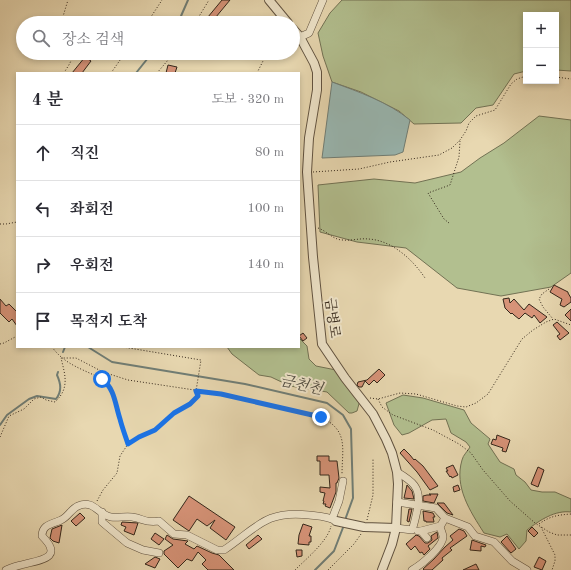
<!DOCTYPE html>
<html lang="ko">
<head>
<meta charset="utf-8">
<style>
  :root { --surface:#fff; --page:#f7f7f7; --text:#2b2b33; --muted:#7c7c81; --line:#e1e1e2 }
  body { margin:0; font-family:"Old Standard TT","Noto Serif KR",serif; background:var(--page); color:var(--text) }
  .controls { position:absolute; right:12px; top:12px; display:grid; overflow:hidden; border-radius:0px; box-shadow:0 2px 6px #0003 }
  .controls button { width:36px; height:36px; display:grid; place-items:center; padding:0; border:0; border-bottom:1px solid var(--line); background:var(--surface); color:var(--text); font:20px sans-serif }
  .stop { position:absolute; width:12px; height:12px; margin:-9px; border:3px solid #1a73e8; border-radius:50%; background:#fff }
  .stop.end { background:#1a73e8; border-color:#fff; box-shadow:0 1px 4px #0008 }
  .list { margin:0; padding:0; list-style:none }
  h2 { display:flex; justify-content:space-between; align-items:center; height:52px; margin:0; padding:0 16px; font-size:17px }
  h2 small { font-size:13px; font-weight:400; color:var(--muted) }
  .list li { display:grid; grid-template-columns:26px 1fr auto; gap:12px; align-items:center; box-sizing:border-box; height:56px; padding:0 16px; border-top:1px solid var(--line) }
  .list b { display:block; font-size:15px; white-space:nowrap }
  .list em { font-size:13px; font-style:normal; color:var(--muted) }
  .icon { flex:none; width:22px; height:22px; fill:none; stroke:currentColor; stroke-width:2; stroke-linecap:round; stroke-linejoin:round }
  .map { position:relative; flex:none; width:571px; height:570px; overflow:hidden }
  .search { position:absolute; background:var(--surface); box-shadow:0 2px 6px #0003; left:16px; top:16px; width:284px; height:44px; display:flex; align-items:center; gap:10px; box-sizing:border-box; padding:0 14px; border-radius:22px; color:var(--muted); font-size:15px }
  .panel { position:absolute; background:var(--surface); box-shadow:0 2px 6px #0003; left:16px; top:72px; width:284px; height:276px; border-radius:0px }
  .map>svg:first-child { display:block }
  .green { fill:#b2bf8f; stroke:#727254 }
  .water { fill:#99b8b3; stroke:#707e76 }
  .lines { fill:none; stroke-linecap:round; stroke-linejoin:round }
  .stream { stroke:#707e76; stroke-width:2 }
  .building { fill:#d79378; stroke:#33261a }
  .minor-casing { stroke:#605240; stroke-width:8 }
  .tertiary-casing { stroke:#605240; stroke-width:10 }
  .path { stroke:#33261a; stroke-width:1; stroke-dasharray:1 2; stroke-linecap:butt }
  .minor { stroke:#f0e6cc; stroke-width:7 }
  .tertiary { stroke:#f0e6cc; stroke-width:8 }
  .route { stroke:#1a73e8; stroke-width:5 }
  .labels { text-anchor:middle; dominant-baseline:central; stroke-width:4; stroke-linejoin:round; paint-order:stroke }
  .street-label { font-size:14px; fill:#33261a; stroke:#f0e6cc }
  .water-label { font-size:15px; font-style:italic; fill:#4c4a40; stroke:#f0e6cc }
</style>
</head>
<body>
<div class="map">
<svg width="571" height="570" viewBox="0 0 571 570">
  <rect width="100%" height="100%" fill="#e8d8b1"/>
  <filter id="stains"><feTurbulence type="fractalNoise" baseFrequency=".005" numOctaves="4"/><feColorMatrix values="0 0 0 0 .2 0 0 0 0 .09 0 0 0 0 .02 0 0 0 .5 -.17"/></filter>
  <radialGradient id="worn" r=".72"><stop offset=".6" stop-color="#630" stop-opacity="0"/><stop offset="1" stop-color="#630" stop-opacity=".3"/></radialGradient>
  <!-- green -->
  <g class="green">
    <path d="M342 0H571V71L556 70V15H526V71L514 74 493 105 476 108 461 123 414 124 399 111 361 92 332 82 323 56 318 33 330 13Z"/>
    <path d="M539 116 571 120V273L551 287 501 296 457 288 406 248 357 242 320 232 318 185 374 179 415 183 461 172 480 158 504 143Z"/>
    <path d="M299 338 307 346 309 359 316 366 336 370 360 400 357 411 352 413H349L327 392 290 386 271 377 259 375 232 354 227 347H299Z"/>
    <path d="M403 395 423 398 464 410 471 423 490 439 488 444 500 462 514 469 516 475 525 482 531 490 542 492H555L571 499V512C555 510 540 520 527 530L526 541 519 549 507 534 500 537 484 533C470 511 454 487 462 460 463 455 468 451 470 447L466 442 451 433 446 419 432 420 409 433 402 435 394 425 386 403Z"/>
  </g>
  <!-- water -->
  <path class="water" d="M332 82C359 92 388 102 410 120L403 152 395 155 322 158Z"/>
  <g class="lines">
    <!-- stream -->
    <g class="stream">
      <path d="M176 23 181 16 188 0"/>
      <path d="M136 73 152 53"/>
      <path d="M88 347 112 362 245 384 327 403 343 415 351 429 353 498 345 520"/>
      <path d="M63 352 65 347"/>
      <path d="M0 425 7 415 29 399 37 396 56 399C62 391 61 384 57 375L58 372"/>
      <path d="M315 570 334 551 344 525"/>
    </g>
  </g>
  <!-- building -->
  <g class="building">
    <path d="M222 0H230L211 23H203Z"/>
    <path d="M85 57 91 61 82 73H72Z"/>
    <path d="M168 65 177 67 175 73H166Z"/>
    <path d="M554 285 568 292V293L571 298V302L564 307 560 305 562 299 560 298 550 292Z"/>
    <path d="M509 298 510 303 514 299 524 310 529 304 547 317 540 323 534 315 532 318 525 313 519 319 514 315 512 313 511 314 505 308 503 299Z"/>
    <path d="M0 299 6 306 9 304 17 312V326L12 319 9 322 0 313Z"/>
    <path d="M571 309V321L565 315Z"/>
    <path d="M557 322 569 333 560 340 557 336 560 334 553 325Z"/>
    <path d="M303 333 307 338 303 341 299 336Z"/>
    <path d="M379 369 385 375 377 383 374 380 369 385 365 381 362 387H359L357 385 358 382 367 380Z"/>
    <path d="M497 435 510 440 506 452 502 451 503 448 491 444 493 439 496 440Z"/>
    <path d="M404 449 410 455 414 460 415 459 423 466 438 486 430 490 417 472 400 453Z"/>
    <path d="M317 456H329V461H337L339 478 337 483H336V492L330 508 325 506 326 504H323L324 501H323L325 493 320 492V487L330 488 329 475H320V461H317Z"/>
    <path d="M453 465 458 475 452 478 451 476 450 477 446 471H448L446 468Z"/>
    <path d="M538 467 544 470 538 487 531 484Z"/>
    <path d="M407 485 412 491 414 499 404 498Z"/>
    <path d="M458 485 460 490 454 492 453 487Z"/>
    <path d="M429 494H438L434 503 423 501V496L427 495H431Z"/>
    <path d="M189 496 235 527 226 540 210 528 215 520 207 526 197 519 189 531 173 520Z"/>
    <path d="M437 503H444L453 515 447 513Z"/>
    <path d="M409 509H412L409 522 407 521Z"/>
    <path d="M423 511 433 513 435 517H433L434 522H426V521H424Z"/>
    <path d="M80 513 85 518 76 526 71 521Z"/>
    <path d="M122 522 138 523 134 535 124 531 126 527 121 525Z"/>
    <path d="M303 524 312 527 309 536H311V542H309V545L298 544 299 535Z"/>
    <path d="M62 525 59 543 53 541 50 538 52 529Z"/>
    <path d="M532 527 538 533 534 537 528 531Z"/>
    <path d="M459 529 464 531 467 536 450 548 452 550 442 558 443 560 432 570H424L423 569 434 559 445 547 453 540 450 536Z"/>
    <path d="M437 532 438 538 428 546 430 549 424 555 422 552 420 553 415 546 411 550 406 544 416 535 419 536 425 543H428L432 540 431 536Z"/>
    <path d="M155 533 164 539 159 545 151 539Z"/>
    <path d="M167 535 173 539 188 541 185 544 194 549 197 546 212 553 219 555 234 570H208L202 564 206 560 198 552 192 561 187 559 178 568 164 554V551L173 545 165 539Z"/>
    <path d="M258 535 262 539 249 549 246 545Z"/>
    <path d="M507 536 516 549 511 553 501 542Z"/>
    <path d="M472 540 486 545 485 547 481 546V551L470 550Z"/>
    <path d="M296 550H302V556L297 557Z"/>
    <path d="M155 557 160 559 155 568 145 564Z"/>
    <path d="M539 557 546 561 542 570 534 567Z"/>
    <path d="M476 564 479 570H463Z"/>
  </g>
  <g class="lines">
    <defs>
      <g id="minor">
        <path d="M300 37 309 33 323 0"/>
        <path d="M397 502 436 508 445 518 468 527 475 536 494 542 512 561 527 570"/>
        <path d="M102 512V522L127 543 143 550 159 553"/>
        <path d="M332 519 339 501 343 481"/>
        <path d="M396 528 412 530C415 522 416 515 418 506 421 487 412 481 397 472"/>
        <path d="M418 531H421L427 538"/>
        <path d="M421 531 440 526"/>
        <path d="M6 570C11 568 16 566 21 565 39 560 65 559 42 536 42 524 53 524 61 520 68 517 71 509 78 506 94 499 98 515 111 517 118 518 125 516 132 517 145 519 144 523 159 521L174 534 187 535 217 550H224C257 528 265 510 309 515 318 516 328 516 336 521"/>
        <path d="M412 570C421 565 443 547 443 537 443 534 441 530 440 527L445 518"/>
      </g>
      <g id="tertiary">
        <path d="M269 0 288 23"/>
        <path d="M293 29 300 37 314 63 317 72V90L309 138 307 172 313 257 322 344 345 378 373 414 386 439 392 453 397 472 398 484 396 528 392 544 382 570"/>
        <path d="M336 521 364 527 396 528"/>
      </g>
    </defs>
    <!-- minor casing -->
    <use href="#minor" class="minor-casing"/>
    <!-- tertiary casing -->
    <use href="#tertiary" class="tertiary-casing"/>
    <!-- path -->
    <g class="path">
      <path d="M61 23 68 0"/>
      <path d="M147 23 162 0"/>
      <path d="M195 23 209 0"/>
      <path d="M64 73C67 67 74 60 71 53"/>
      <path d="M111 73 125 53"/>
      <path d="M157 73 174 53"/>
      <path d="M257 73 267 53"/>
      <path d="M556 77 571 79"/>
      <path d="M313 172 359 169 390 162 439 155 452 148 460 140 466 131 469 123 476 116 495 110 511 84 517 79 526 76"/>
      <path d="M449 223 444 219 428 193 450 185 459 157 460 141"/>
      <path d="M0 224H6L17 222"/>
      <path d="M318 228C327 231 333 240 343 240 351 241 360 238 368 239 392 240 413 260 425 278"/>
      <path d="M549 289 542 294 539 299 543 307 553 319"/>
      <path d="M0 344 4 343 17 336"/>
      <path d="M52 347C65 365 83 369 102 379 115 389 115 403 120 419 122 427 125 435 128 443"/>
      <path d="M370 398 378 399 400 393 416 394 457 406 466 407 476 403 488 394 522 339 533 330 546 322 554 319 571 325"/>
      <path d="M378 399 382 407 393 415 433 430 459 444 471 453 483 470 510 501 535 523 549 532 557 535H571"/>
      <path d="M0 437 9 416 24 409 34 399 41 397 46 400 55 402C70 388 65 375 61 358H76L103 372 128 380 221 394 321 417C349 431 342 448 342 475"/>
      <path d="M97 501 103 490 117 473 120 456 128 444 139 437 155 430 174 413 190 404 198 396 196 391 201 360 123 347"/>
      <path d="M367 520 373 495V458"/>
      <path d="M539 524C550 516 558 515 571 514"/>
      <path d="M541 527 555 555V561L552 570"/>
      <path d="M295 570C306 559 328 541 331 526"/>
      <path d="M328 570 354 544 361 534"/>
    </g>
    <!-- minor -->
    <use href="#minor" class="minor"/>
    <!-- tertiary -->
    <use href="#tertiary" class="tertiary"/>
  </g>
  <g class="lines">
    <!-- route -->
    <path class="route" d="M102 379C115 389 115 404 120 419 122 427 125 435 128 444L139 437 155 430 174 413 190 404 198 396 196 391 221 394 321 417"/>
  </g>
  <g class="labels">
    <!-- street labels -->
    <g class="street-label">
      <text transform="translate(332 318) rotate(82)">금병로</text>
    </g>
    <!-- water labels -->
    <g class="water-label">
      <text transform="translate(301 386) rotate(13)">금천천</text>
    </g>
  </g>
  <rect width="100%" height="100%" filter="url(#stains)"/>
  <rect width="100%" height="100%" fill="url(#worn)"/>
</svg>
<div class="controls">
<button>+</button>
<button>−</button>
</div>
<div class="stop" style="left:102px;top:379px"></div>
<div class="stop end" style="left:321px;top:417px"></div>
<div class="search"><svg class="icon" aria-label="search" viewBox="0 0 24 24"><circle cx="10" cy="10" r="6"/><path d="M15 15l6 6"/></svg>장소 검색</div>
<section class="panel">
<h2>4 분<small>도보 · 320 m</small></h2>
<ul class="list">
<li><svg class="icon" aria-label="ahead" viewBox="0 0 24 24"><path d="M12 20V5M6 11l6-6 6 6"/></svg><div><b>직진</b></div><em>80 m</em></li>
<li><svg class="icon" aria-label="left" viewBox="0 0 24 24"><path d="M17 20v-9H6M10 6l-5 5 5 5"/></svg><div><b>좌회전</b></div><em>100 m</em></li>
<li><svg class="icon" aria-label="right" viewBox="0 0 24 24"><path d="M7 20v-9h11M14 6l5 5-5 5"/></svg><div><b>우회전</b></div><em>140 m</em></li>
<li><svg class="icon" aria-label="arrive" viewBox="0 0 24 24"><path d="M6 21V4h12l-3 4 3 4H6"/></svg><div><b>목적지 도착</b></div></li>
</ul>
</section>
</div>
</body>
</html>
